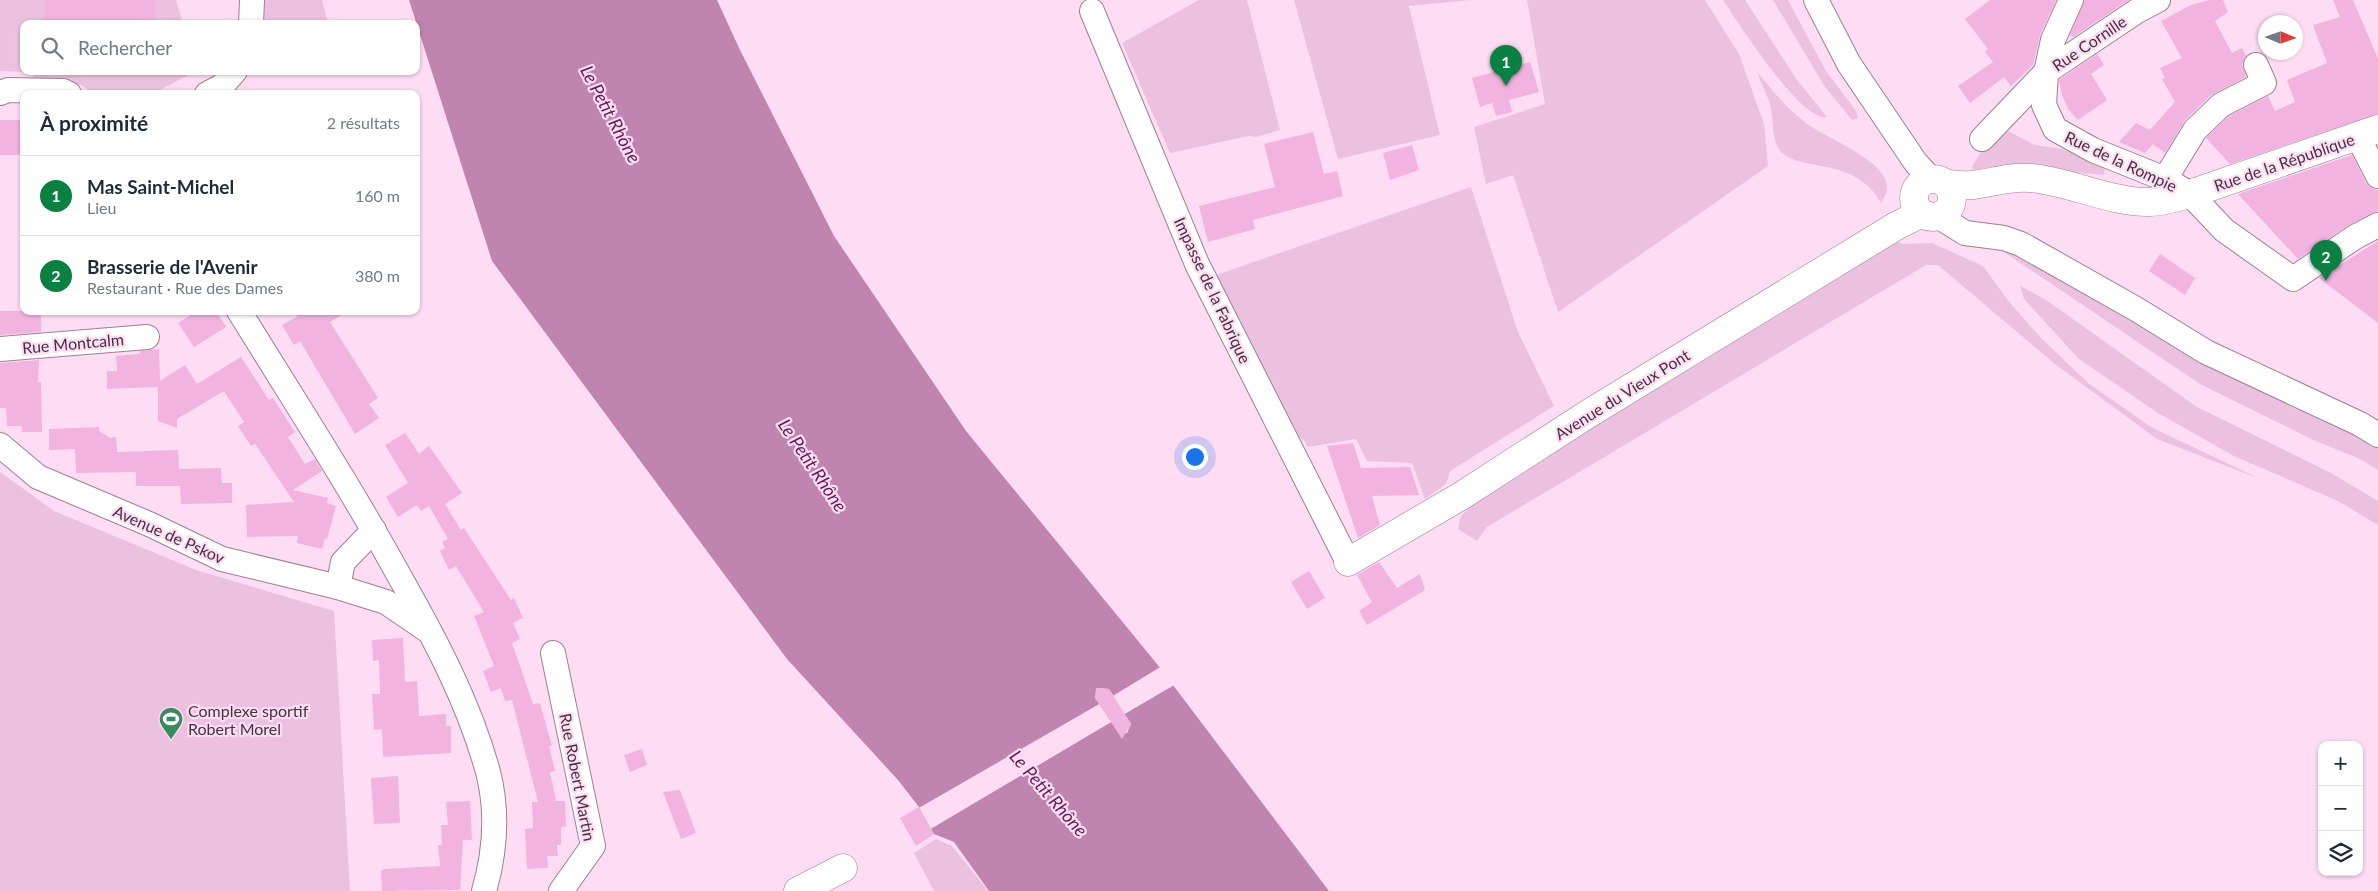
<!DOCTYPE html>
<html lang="fr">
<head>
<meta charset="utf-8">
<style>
  :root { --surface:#fff; --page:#f6f6f7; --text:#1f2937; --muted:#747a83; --line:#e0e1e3; --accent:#0b8043 }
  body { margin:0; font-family:Lato,sans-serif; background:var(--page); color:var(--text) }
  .controls { position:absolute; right:15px; bottom:15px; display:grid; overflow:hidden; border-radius:10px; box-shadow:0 1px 4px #0004 }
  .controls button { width:45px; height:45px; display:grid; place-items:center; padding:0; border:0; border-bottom:1px solid var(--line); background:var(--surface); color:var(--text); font:25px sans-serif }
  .compass { position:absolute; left:2258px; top:15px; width:45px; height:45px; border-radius:50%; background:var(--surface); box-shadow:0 1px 4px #0004; rotate:92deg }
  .you { position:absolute; left:1194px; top:456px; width:18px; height:18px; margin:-12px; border:4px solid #fff; border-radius:50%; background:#1a73e8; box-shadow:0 0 0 8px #1a73e833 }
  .badge { display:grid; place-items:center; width:32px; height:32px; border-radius:50%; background:var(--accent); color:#fff; font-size:16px; font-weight:700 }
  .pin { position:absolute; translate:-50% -41px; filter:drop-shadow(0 1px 2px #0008) }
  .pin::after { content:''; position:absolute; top:26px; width:18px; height:15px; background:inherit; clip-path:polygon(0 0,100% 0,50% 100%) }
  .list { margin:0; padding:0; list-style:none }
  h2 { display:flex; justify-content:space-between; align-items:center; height:65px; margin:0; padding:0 20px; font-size:21px }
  h2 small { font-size:16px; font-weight:400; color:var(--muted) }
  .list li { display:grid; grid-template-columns:32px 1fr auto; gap:15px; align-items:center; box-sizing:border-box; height:80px; padding:0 20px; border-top:1px solid var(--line) }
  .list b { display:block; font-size:19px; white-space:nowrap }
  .list p { margin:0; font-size:16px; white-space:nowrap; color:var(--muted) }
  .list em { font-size:16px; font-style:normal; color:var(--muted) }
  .icon { flex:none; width:28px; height:28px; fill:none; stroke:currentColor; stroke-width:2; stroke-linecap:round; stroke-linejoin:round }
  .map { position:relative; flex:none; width:2378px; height:891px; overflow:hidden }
  .search { position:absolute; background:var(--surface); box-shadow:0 1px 4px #0004; left:20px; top:20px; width:400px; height:55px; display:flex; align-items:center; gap:12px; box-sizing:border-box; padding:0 18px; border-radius:10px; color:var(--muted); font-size:19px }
  .panel { position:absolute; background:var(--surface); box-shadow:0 1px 4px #0004; left:20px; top:90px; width:400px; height:225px; border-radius:10px }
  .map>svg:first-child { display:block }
  .green { fill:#ecc1e0 }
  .water { fill:#bf84af; fill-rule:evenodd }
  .pier { fill:#fedcf4 }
  .building { fill:#f2b3e0 }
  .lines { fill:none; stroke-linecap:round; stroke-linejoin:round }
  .minor-casing { stroke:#9e7f95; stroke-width:26 }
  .tertiary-casing { stroke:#9e7f95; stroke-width:29 }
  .minor { stroke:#fff; stroke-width:24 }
  .tertiary { stroke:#fff; stroke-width:28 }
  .labels { text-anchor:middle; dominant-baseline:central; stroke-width:4.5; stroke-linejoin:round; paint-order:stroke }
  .street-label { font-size:16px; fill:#42343e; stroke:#fedcf4 }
  .poi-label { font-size:16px; fill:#42343e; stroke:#fedcf4; text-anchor:start }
  .water-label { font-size:18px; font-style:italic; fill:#621b54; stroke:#fedcf4 }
</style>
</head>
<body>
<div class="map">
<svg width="2378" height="891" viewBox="0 0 2378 891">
  <rect width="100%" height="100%" fill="#fedcf4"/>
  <!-- green -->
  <g class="green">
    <path d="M0 0H176L183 24H24V71H196L152 94H95L81 85 35 77 26 72 0 71Z"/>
    <path d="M264 0H322L328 24H262Z"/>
    <path d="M1199 0H1247L1280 130 1256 137 1249 136 1170 153 1122 43Z"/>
    <path d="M1294 0H1471L1409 6 1440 135 1338 159Z"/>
    <path d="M1527 0H1705L1739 54 1764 124 1768 166 1558 312 1513 175 1486 184 1474 127 1545 104Z"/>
    <path d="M1723 0H1745L1797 80 1827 117C1802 123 1737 21 1723 0Z"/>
    <path d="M1773 0H1788L1826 71 1856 111 1858 118 1852 120 1825 87Z"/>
    <path d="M1757 72C1771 89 1785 106 1802 120 1822 137 1883 158 1887 185 1888 192 1884 197 1881 203 1855 154 1796 174 1779 149 1771 137 1774 118 1770 104 1766 93 1761 83 1757 72Z"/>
    <path d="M2008 131 2035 145 2062 149 2105 166 2104 175 2072 172 1975 175 1972 167C1982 150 1989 138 2008 131Z"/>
    <path d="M1471 187 1518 332 1554 406 1450 471 1446 484 1425 499 1412 463 1367 461 1356 439 1308 447 1304 440 1288 432 1216 275Z"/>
    <path d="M1897 241 1902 244 1932 243 1983 266 2010 303 2041 338 2088 383 2151 427 2260 479 2157 439 2055 364 1938 265H1926L1487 527 1477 541 1458 529 1461 516 1472 505 1542 457Z"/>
    <path d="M2006 247 2378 447V470L2360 459 2311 439 2200 384 2001 250Z"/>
    <path d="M2020 286 2046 300 2197 407 2331 473 2378 501V525L2338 501 2234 456 2158 413 2079 359 2024 299Z"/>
    <path d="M0 472 54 511 196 570 334 611 350 891H0Z"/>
    <path d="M936 839 952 846 988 891H934L914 853Z"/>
  </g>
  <!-- water -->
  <path class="water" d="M409 0H717L740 50 834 236 966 431 1157 664 1329 891H989L954 842 934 834 919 807 898 780 787 659 492 261ZM1099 688 1109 689 1131 724 1127 733 1122 734 1095 698 1096 692Z"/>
  <!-- pier -->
  <g class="pier">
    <path d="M1162 666 1176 684 1123 715 1111 697Z"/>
    <path d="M1101 703 1113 721 929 830 917 809Z"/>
  </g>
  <!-- building -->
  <g class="building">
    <path d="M46 0H154L155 24H44Z"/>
    <path d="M1990 0H2056L2040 35 2033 65 2011 86 2004 77 1970 103 1958 86 1993 62 1985 52 1988 49 1965 19Z"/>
    <path d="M2085 0H2129L2073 37 2070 35Z"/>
    <path d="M2209 0H2223L2228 12 2215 21 2232 53 2242 48 2246 56 2242 64 2246 77 2211 95 2185 120 2165 153 2153 144 2145 153 2119 142 2136 123 2150 130 2175 102 2162 79 2165 78 2160 68 2182 58 2161 21 2191 5Z"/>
    <path d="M2333 0H2353L2378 59V114L2230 164 2206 138 2229 116 2268 96 2275 111 2295 102 2287 80 2327 63 2313 25 2340 17Z"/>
    <path d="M2097 54 2104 65 2091 74 2107 100 2078 120 2068 109 2062 95 2059 80Z"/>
    <path d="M1530 62 1539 92 1509 100 1512 112 1496 116 1492 103 1480 107 1472 78Z"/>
    <rect x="0" y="120" width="24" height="35"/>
    <path d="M1313 132 1324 174 1337 171 1343 196 1253 220 1255 229 1208 242 1199 206 1275 187 1264 144Z"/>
    <path d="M1412 145 1419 170 1390 180 1383 153Z"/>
    <path d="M2352 155 2366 183 2371 188 2378 190V211L2347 226 2298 259 2238 194Z"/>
    <path d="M2378 241V323L2319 278Z"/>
    <path d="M2160 254 2195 278 2185 295 2149 271Z"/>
    <path d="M0 311H41V332L0 335Z"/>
    <path d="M197 311H216L226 327 194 347 178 323Z"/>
    <path d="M294 311H348L330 322 378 398 369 404 379 418 355 434 300 341 294 345 282 325 297 317Z"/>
    <path d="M159 349 160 381 185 365 197 384 241 357 269 400 273 398 295 432 288 437 305 464 315 459 322 471 293 490 328 498 327 503 336 506 327 539 325 538 322 549 297 543 298 536 247 537 246 505 294 502 255 444 251 446 238 426 244 422 224 391 177 419V428L158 421V387L107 389V371H117L116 356 140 354V351Z"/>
    <path d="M39 360 38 382H41L42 432H22V426H7L6 408H0V363Z"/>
    <path d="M99 427V431L110 438 116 437 117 452 178 450 179 469 221 468 222 483H232V503L181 504 180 486H136V472L76 473 75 449 49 450V429Z"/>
    <path d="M405 433 419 454 429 446 462 493 445 504 461 530 464 528 511 600 514 598 523 618 513 623 520 639 512 643 533 704 540 703 552 746H549L555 771 550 772 556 801H565L566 826 561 827V845H557L558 856H547L548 868 527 869 525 829 533 828 532 802H538L512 700 505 701 501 688 491 692 483 671 494 666 474 616 484 612 456 566 449 570 440 551 445 548 442 542 448 539 429 506 421 511 417 505 398 517 386 497 408 483 385 445Z"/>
    <path d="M1353 443 1361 468 1410 467 1419 495 1372 496 1380 525 1358 538 1327 446Z"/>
    <path d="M1379 562 1397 588 1420 574 1425 590 1367 625 1359 611 1372 602 1357 575Z"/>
    <path d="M1309 571 1325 598 1307 609 1291 582Z"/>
    <path d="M403 638 405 682 417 681 419 716 446 714V726H451V753L383 757 382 729 374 730 372 694H380L379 660 373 661 372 640Z"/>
    <path d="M1096 688 1109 689 1131 724 1122 739 1095 698Z"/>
    <path d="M642 749 647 765 630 772 624 755Z"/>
    <path d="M398 776 400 823 374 824 371 778Z"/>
    <path d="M680 790 696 833 681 839 663 792Z"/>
    <path d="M470 801 472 840H463L460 890 382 891 381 871 384 869 440 866 438 845H442L441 825H448L446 802Z"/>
    <path d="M919 807 934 834 916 846 900 818Z"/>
  </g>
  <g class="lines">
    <defs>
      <g id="minor">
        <path d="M1816 0 1849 64 1916 163 1931 179"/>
        <path d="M2071 0 2053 40 2046 72 2044 105 2055 129 2093 150 2165 179 2190 194 2224 230 2293 279 2355 237 2378 225"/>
        <path d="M1092 11 1197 264 1348 562"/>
        <path d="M251 24 252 0"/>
        <path d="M0 93 8 90 63 91 69 94"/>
        <path d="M207 94 222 86 235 71"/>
        <path d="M2358 137 2378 176"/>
        <path d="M1982 139 2046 72 2137 11 2158 0"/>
        <path d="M2165 179 2195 130 2221 105 2264 83 2256 65"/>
        <path d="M1938 216 1965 233 2004 238 2021 244 2136 309 2206 352 2360 424 2378 435"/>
        <path d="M239 311C294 400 351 488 401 579 436 641 469 703 488 772 498 811 495 853 484 891"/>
        <path d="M0 349 147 337"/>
        <path d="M0 445 38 477 149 524 222 559 338 587 386 602 427 630"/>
        <path d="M338 587 343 562 374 530"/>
        <path d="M553 653 593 846 561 891"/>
      </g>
      <g id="tertiary">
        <circle cx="1933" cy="198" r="19"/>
        <path d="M1947 184C1955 184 1965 186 1973 185 1992 183 2010 176 2030 178 2068 181 2113 203 2149 202 2163 202 2177 197 2190 194L2378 129"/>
        <path d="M1348 562 1461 496 1588 414 1896 226 1922 213"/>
        <path d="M798 891 843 868"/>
      </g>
    </defs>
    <!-- minor casing -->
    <use href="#minor" class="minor-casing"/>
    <!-- tertiary casing -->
    <use href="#tertiary" class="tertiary-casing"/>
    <!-- minor -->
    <use href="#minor" class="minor"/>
    <!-- tertiary -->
    <use href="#tertiary" class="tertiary"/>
  </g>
  <!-- icons -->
  <defs>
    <symbol id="stadium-pin" viewBox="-11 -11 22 30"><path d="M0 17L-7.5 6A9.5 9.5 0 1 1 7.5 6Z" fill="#368a5d" stroke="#fedcf4"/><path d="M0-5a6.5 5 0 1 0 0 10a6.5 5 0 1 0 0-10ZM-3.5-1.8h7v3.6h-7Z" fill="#fff"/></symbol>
  </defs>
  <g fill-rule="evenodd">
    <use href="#stadium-pin" x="157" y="705" width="28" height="38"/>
  </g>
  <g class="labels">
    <!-- street labels -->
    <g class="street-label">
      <text transform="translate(2089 43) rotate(-34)">Rue Cornille</text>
      <text transform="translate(2121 161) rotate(25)">Rue de la Rompie</text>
      <text transform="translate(2284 162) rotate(-19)">Rue de la République</text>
      <text transform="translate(1213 290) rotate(65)">Impasse de la Fabrique</text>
      <text transform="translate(73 343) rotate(-5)">Rue Montcalm</text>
      <text transform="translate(1622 394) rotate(-32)">Avenue du Vieux Pont</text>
      <text transform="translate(169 534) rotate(24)">Avenue de Pskov</text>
      <text transform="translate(578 777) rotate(79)">Rue Robert Martin</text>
    </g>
    <!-- poi labels -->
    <g class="poi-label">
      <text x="188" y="710">Complexe sportif<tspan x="188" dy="18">Robert Morel</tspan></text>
    </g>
    <!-- water labels -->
    <g class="water-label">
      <text transform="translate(611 114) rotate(62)">Le Petit Rhône</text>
      <text transform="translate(813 465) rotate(56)">Le Petit Rhône</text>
      <text transform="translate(1049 793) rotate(49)">Le Petit Rhône</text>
    </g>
  </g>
</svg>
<div class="controls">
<button>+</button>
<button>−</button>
<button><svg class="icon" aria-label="layers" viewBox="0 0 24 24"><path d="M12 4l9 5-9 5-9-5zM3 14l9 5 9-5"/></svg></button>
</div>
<svg class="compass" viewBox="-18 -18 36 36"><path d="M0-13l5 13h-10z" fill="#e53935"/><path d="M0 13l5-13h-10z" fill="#747a83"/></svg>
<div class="you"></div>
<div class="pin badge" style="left:1506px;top:86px">1</div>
<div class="pin badge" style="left:2326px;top:281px">2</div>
<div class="search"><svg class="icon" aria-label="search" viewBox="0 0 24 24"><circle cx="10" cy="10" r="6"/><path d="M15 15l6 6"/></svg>Rechercher</div>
<section class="panel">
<h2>À proximité<small>2 résultats</small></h2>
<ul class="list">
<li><span class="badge">1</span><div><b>Mas Saint-Michel</b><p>Lieu</p></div><em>160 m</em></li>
<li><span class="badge">2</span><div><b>Brasserie de l'Avenir</b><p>Restaurant · Rue des Dames</p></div><em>380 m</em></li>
</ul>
</section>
</div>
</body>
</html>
